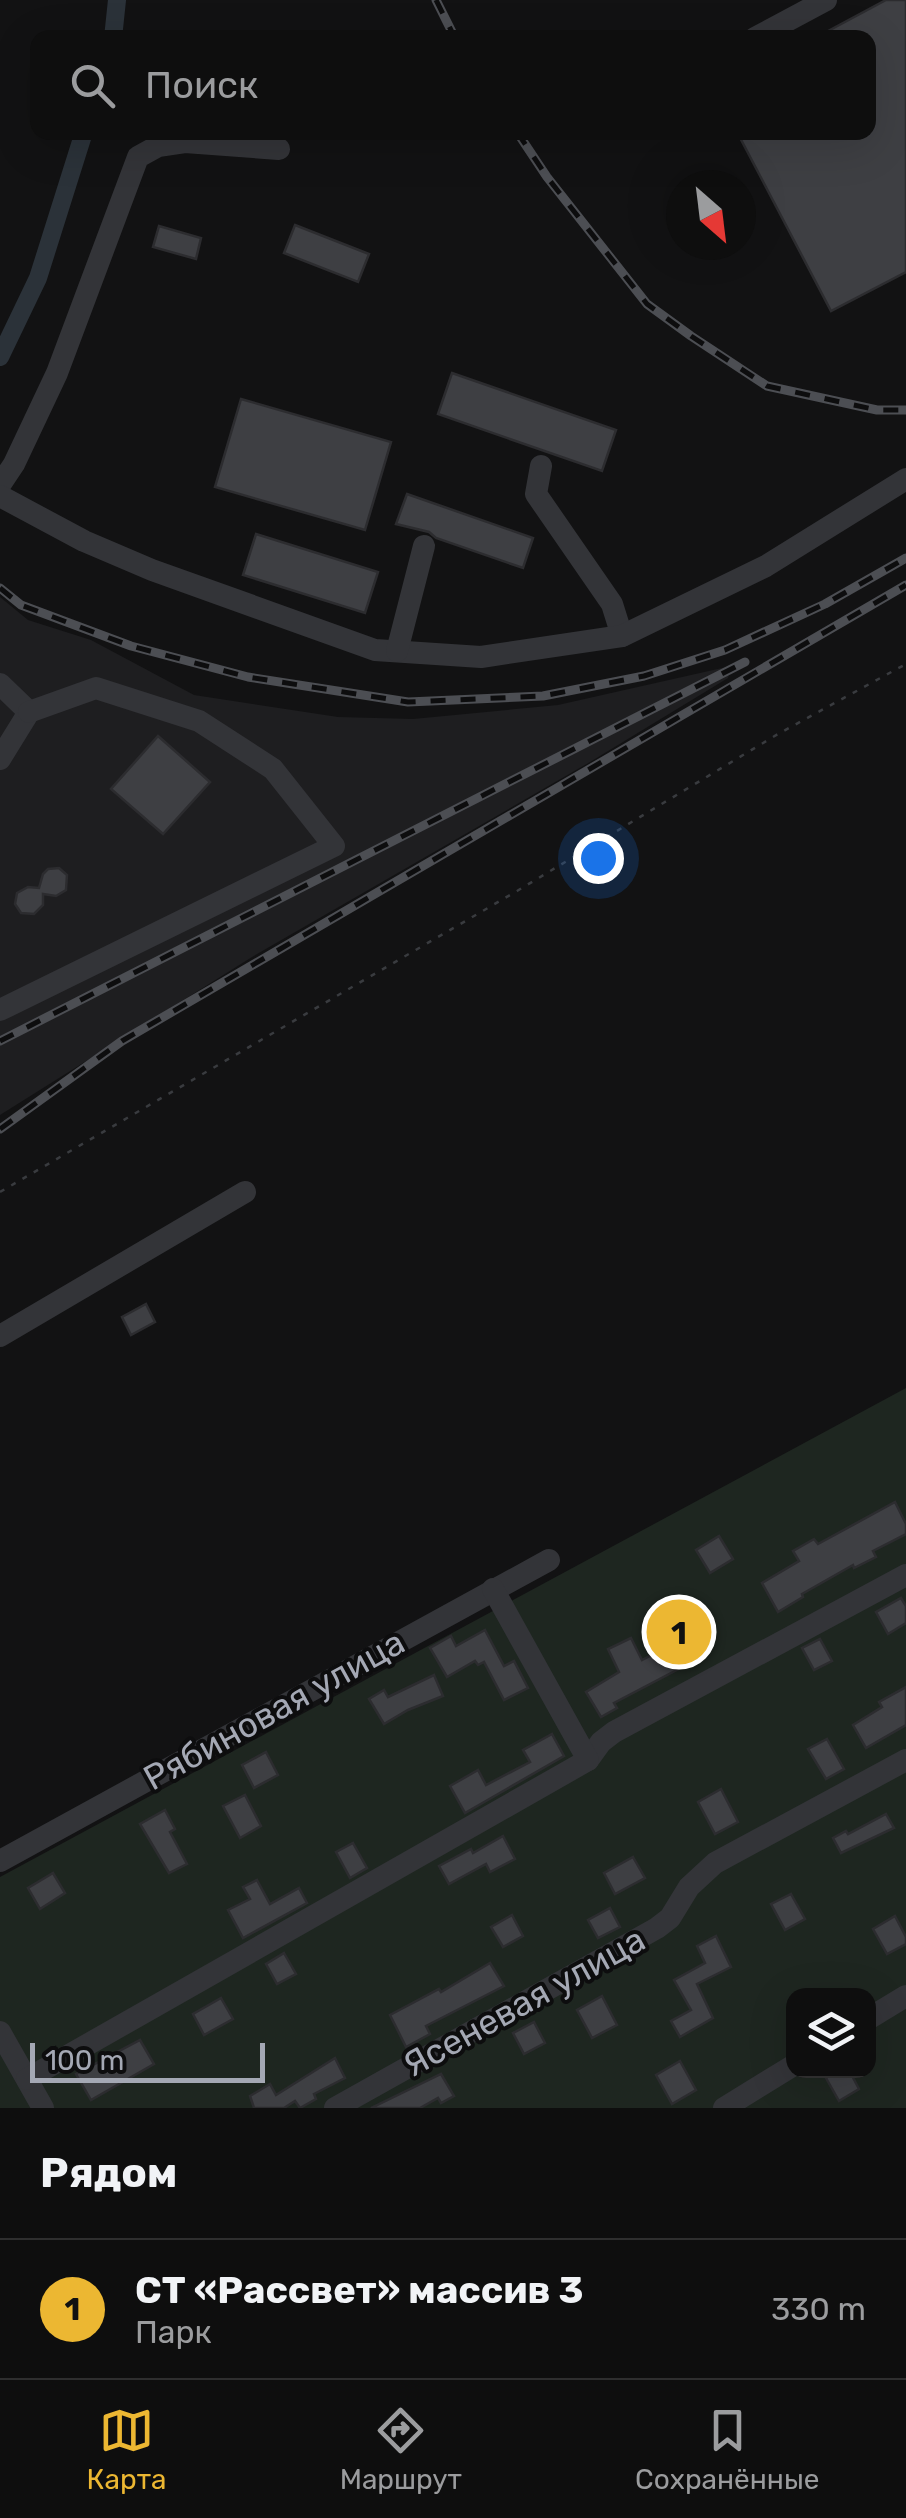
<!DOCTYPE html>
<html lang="ru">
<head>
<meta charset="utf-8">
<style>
  :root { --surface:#0e0e0e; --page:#171717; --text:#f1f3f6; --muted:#9b9c9e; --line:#2e2e2e; --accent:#ecb732 }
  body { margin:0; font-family:Rubik,sans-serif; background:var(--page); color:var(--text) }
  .controls { position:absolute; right:30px; bottom:30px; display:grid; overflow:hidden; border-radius:20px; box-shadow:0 10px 40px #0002 }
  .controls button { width:90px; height:90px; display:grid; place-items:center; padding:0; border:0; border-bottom:2px solid var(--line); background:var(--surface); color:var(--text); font:50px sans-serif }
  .compass { position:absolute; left:666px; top:170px; width:90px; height:90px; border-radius:50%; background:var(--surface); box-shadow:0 10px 40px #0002; rotate:152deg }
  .scale { position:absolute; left:30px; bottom:25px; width:235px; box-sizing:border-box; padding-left:10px; border:5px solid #a4a8b4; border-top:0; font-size:28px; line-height:35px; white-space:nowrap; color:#a4a8b4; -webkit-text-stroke:8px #0d0d0e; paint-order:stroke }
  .you { position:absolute; left:598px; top:858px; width:35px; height:35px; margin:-25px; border:8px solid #fff; border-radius:50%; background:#1a73e8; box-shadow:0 0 0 15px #1a73e833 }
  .badge { display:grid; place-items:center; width:65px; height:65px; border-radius:50%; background:var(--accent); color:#111; font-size:32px; font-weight:700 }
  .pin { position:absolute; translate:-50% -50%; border:5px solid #fff; box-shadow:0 2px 10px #0006 }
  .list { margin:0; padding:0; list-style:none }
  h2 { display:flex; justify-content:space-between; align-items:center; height:130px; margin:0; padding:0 40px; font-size:42px }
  h2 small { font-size:32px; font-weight:400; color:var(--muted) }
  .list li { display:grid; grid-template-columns:65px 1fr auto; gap:30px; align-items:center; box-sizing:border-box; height:140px; padding:0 40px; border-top:2px solid var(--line) }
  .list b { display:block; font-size:38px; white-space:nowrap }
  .list p { margin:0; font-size:32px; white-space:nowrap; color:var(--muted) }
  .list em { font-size:32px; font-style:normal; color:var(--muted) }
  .icon { flex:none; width:55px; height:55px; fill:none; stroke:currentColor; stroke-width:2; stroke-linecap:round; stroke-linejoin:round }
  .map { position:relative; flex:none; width:906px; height:2108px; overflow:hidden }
  .search { position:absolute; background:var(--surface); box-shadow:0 10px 40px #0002; left:30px; right:30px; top:30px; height:110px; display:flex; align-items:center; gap:25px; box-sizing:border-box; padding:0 35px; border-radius:20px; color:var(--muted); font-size:38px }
  .sheet { height:270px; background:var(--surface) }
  nav { display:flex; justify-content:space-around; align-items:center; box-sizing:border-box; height:140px; border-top:2px solid var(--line); background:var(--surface); font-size:28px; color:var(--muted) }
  nav a { display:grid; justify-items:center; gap:5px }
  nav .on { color:var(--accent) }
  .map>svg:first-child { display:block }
  .built { fill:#1e1e20 }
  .green { fill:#1e2620; fill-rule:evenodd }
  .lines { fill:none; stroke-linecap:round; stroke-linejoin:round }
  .canal { stroke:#2b3239; stroke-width:18 }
  .building { fill:#3e3f43; stroke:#2c2c2f; stroke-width:2.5 }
  .path { stroke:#393b3f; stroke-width:2.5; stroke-dasharray:5 8; stroke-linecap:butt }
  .minor { stroke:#333438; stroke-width:22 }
  .rail-casing { stroke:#4c4e53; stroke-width:9 }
  .rail { stroke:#0d0d0e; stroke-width:5; stroke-dasharray:15; stroke-linecap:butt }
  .labels { text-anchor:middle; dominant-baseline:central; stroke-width:8; stroke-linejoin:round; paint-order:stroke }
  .street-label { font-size:35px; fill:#a4a8b4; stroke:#0d0d0e }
</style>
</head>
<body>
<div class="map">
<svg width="906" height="2108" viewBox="0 0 906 2108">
  <rect width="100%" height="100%" fill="#121213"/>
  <!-- built -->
  <path class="built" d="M0 597 28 620 91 640 194 695 338 717 413 719 558 705 731 666 728 678 590 762 252 957 0 1115Z"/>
  <!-- green -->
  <path class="green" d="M906 1388V2108H0V1877ZM794 1996H868V2070H794Z"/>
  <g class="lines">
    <!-- canal -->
    <g class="canal">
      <path d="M113 38 117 0"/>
      <path d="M0 357 38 278 84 132"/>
    </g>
  </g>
  <!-- building -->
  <g class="building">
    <path d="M886 0H906V272L831 311 737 132H868V38H815Z"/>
    <path d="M295 225 369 254 358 282 284 253Z"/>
    <path d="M159 226 201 238 196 259 153 247Z"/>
    <path d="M452 373 616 430 602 471 438 414Z"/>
    <path d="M241 399 391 442 365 530 215 487Z"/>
    <path d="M407 494 533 538 523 568 436 538 429 532 396 524Z"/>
    <path d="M256 534 378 572 365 613 243 575Z"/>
    <path d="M158 736 210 782 163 834 111 789Z"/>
    <path d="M59 868 67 875 66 890 56 896 43 894V905L34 914 21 913 15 904 17 893 28 887 39 888 43 874 48 869Z"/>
    <path d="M146 1304 155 1322 131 1335 122 1317Z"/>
    <path d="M895 1502 906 1524V1534L873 1551 876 1557 854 1568 853 1565 802 1594 803 1597 778 1612 762 1583 799 1561 793 1551 814 1539 818 1544Z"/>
    <path d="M719 1536 733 1559 710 1573 696 1550Z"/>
    <path d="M901 1598 906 1606V1623L888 1634 876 1612Z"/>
    <path d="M485 1630 504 1666 514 1661 528 1688 504 1700 484 1662 478 1665 475 1661 447 1677 430 1648 451 1636 456 1646Z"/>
    <path d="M631 1638 642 1660 680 1640 692 1662 614 1703 617 1708 601 1717 586 1692 619 1672 608 1649Z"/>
    <path d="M820 1639 832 1661 814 1670 802 1648Z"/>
    <path d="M434 1675 443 1696 408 1710 384 1724 369 1699 384 1690 388 1697Z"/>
    <path d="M906 1687V1725L866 1748 853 1725 882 1707 879 1702Z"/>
    <path d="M552 1734 564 1756 465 1813 450 1786 478 1770 486 1785 530 1762 523 1750Z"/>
    <path d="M827 1739 844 1769 826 1779 808 1749Z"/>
    <path d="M266 1752 278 1775 254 1788 242 1765Z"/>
    <path d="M721 1789 738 1822 715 1834 698 1802Z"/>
    <path d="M245 1795 261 1826 240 1838 223 1806Z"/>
    <path d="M165 1810 175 1829 170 1832 187 1864 169 1873 140 1824Z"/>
    <path d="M886 1814 894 1828 841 1853 833 1838 846 1831 848 1834Z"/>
    <path d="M503 1836 515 1859 490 1872 486 1864 449 1884 439 1866 471 1849 473 1853Z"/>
    <path d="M353 1843 367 1868 350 1878 336 1852Z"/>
    <path d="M633 1857 645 1878 615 1894 604 1873Z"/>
    <path d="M53 1873 65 1893 40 1909 28 1888Z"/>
    <path d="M257 1880 270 1904 299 1888 307 1903 243 1938 228 1910 250 1899 243 1887Z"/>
    <path d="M791 1894 805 1919 785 1930 771 1904Z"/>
    <path d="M610 1908 620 1927 598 1938 588 1920Z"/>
    <path d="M512 1915 523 1936 503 1947 491 1927Z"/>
    <path d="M895 1916 906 1937V1944L887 1954 873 1929Z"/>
    <path d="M716 1936 731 1967 697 1984 713 2018 680 2037 671 2021 691 2010 674 1980 705 1963 697 1946Z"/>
    <path d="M284 1953 296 1974 277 1984 266 1964Z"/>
    <path d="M490 1963 504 1986 426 2026 430 2034 406 2047 390 2015 439 1989 441 1992Z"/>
    <path d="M602 1996 617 2025 592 2038 577 2010Z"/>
    <path d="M221 1998 233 2019 204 2035 193 2014Z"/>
    <path d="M534 2022 545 2043 524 2054 513 2033Z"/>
    <path d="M140 2040 154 2064 91 2100 76 2074Z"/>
    <path d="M335 2058 345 2078 314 2094 316 2099 300 2108 295 2101 284 2108H254L250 2096 270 2084 276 2095Z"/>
    <path d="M680 2061 696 2090 672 2104 656 2075Z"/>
    <path d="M839 2070H849L859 2089 839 2101 826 2078Z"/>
    <path d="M441 2074 454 2096 441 2103 438 2098 420 2108H371Z"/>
  </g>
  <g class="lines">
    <!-- path -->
    <path class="path" d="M0 1192 517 891 778 734 906 664"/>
    <!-- minor -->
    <g class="minor">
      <path d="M755 38 826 0"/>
      <path d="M541 466 536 494 612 604 622 636"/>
      <path d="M0 485 14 464 57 373 138 157 158 146 185 142 279 149"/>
      <path d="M0 496 84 541 152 570 375 650 481 657 622 636 766 566 906 479"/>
      <path d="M397 651 424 546"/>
      <path d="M0 684 29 712 0 759"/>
      <path d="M0 1010 334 846 273 769 199 721 96 688 29 712"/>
      <path d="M0 1336 245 1192"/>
      <path d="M588 1760 601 1742 614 1732 906 1575"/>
      <path d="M0 1861 549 1560"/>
      <path d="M868 2019 906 1996"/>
      <path d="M0 2032 43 2108"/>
      <path d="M27 2079 588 1760 493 1589"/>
      <path d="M335 2108 657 1928 670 1918 689 1887 715 1863 906 1760"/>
      <path d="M724 2108 794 2065"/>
    </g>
    <defs>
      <g id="rail">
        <path d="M436 0 455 38"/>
        <path d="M517 132 547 177 647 304 691 336 767 386 877 410H906"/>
        <path d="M0 588 21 605 131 646 248 677 408 702 543 696 644 676 725 650 825 604 906 558"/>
        <path d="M0 1041 745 662"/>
        <path d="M0 1129 122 1041 906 585"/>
      </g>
    </defs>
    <!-- rail casing -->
    <use href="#rail" class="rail-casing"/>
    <!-- rail -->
    <use href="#rail" class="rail"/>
  </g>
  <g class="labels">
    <!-- street labels -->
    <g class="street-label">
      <text transform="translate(274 1710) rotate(-29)">Рябиновая улица</text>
      <text transform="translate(524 2002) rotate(-29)">Ясеневая улица</text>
    </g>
  </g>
</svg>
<div class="controls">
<button><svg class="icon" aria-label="layers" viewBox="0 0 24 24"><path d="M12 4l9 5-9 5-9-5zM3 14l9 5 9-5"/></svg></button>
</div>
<svg class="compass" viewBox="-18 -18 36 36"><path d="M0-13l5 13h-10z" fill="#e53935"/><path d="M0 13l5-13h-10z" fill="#9b9c9e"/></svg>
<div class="scale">100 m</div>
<div class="you"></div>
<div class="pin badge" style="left:679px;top:1632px">1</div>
<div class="search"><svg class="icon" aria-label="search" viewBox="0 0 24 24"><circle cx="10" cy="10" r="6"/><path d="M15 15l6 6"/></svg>Поиск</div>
</div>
<section class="sheet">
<h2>Рядом<small></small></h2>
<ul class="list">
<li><span class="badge">1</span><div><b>СТ «Рассвет» массив 3</b><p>Парк</p></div><em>330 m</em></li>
</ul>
</section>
<nav>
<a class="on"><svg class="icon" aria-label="map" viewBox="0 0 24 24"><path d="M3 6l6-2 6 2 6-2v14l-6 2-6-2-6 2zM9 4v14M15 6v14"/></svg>Карта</a>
<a><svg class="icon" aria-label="directions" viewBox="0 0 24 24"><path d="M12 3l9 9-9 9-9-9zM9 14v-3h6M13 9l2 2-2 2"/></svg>Маршрут</a>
<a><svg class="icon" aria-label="saved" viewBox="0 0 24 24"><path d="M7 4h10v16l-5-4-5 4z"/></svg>Сохранённые</a>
</nav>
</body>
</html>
